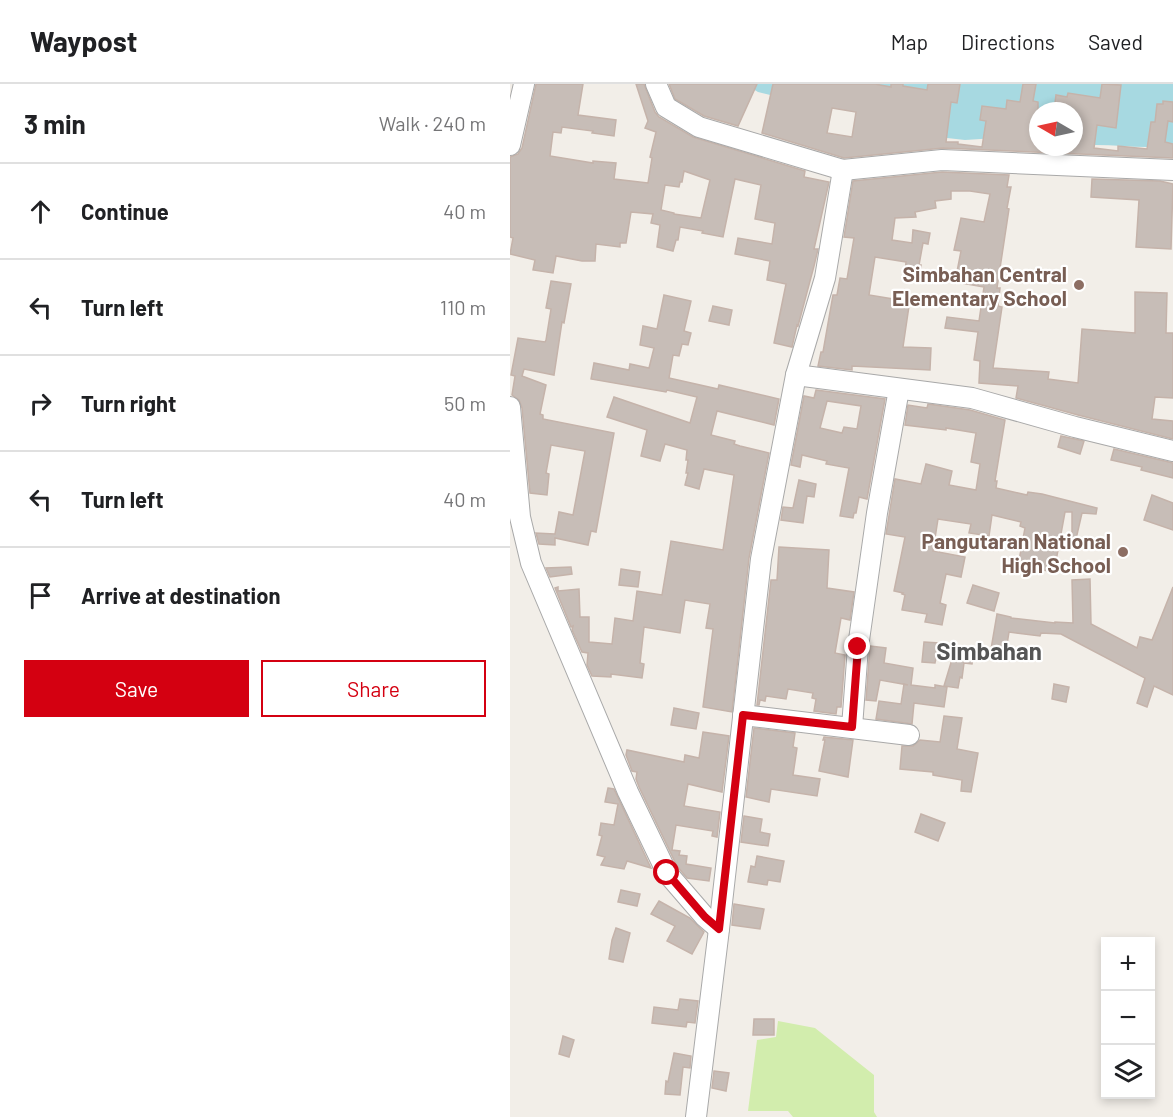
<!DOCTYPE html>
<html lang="en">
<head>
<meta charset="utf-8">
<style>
  :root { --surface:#fff; --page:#f2f2f2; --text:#202124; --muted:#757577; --line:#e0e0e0; --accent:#d40011 }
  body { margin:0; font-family:Barlow,sans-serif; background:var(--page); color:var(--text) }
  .controls { position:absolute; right:18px; bottom:18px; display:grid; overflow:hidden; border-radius:0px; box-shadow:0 3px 9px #0003 }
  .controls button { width:54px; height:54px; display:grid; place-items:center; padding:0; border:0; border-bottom:2px solid var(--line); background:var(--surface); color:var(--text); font:30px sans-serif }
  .compass { position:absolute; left:519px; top:18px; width:54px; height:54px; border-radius:50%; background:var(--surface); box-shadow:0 3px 9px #0003; rotate:279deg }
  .stop { position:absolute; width:18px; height:18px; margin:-14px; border:4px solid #d40011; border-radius:50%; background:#fff }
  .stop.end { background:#d40011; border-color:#fff; box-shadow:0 2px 6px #0008 }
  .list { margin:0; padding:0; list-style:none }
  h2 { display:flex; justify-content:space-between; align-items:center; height:78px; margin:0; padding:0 24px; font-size:26px }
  h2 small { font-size:20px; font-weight:400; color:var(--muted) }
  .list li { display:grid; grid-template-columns:39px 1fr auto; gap:18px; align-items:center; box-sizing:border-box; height:96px; padding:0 24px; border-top:2px solid var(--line) }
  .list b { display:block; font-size:22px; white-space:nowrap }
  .list em { font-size:20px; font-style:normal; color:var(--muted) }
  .actions { display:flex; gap:12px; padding:18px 24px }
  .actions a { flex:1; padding:14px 0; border:2px solid var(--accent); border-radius:0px; text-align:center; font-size:21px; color:var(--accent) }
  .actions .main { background:var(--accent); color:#fff }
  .icon { flex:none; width:33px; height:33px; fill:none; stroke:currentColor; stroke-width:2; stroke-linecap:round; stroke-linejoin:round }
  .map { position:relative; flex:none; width:663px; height:1033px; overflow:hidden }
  header { display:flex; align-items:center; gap:36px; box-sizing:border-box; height:84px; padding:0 30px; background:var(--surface); border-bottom:2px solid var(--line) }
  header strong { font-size:28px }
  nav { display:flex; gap:33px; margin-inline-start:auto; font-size:21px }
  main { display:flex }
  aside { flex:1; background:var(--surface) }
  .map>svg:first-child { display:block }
  .grass { fill:#d2edad }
  .water { fill:#a7d9e1 }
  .building { fill:#c7bdb7; stroke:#c5b3aa; stroke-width:1.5; fill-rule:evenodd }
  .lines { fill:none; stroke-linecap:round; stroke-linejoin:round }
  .minor-casing { stroke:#a9a9a9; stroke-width:22 }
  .minor { stroke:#fff; stroke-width:20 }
  .route { stroke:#d40011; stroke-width:8 }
  .education-dot { fill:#8d6e63; stroke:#fff; stroke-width:2 }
  .labels { text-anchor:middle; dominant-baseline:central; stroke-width:4.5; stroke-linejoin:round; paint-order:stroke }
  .education-label { font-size:21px; font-weight:bold; fill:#785e54; stroke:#fff; text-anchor:end }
  .quarter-label { font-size:24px; font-weight:bold; fill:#555; stroke:#fff }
</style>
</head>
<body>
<header>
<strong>Waypost</strong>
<nav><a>Map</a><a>Directions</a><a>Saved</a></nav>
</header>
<main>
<aside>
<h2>3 min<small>Walk · 240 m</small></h2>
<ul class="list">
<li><svg class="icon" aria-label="ahead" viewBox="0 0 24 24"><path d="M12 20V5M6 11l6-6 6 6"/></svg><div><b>Continue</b></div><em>40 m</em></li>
<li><svg class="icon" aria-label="left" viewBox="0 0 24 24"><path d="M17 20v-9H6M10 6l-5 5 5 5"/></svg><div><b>Turn left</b></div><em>110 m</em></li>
<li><svg class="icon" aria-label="right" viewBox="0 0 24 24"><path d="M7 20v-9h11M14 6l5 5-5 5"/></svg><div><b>Turn right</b></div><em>50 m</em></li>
<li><svg class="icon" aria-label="left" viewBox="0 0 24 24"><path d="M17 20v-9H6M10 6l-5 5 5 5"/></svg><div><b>Turn left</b></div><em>40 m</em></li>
<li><svg class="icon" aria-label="arrive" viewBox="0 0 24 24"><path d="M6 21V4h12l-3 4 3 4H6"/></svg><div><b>Arrive at destination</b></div></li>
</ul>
<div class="actions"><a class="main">Save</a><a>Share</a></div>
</aside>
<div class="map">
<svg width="663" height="1033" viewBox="0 0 663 1033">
  <rect width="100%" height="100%" fill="#f2eee8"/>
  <!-- grass -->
  <path class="grass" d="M268 937 305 944 364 991V1028L367 1033H283L278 1027H238L247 956 266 953Z"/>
  <!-- water -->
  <path class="water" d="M235 0H663V61C634 66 608 60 579 61L564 27H528L486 54 455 56 419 52 393 15 281 16 248 8Z"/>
  <!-- building -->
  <g class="building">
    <path d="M26 0H73L68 31 106 36 104 52 82 49 83 47 52 43 51 49 43 48 40 72 83 79V77L106 79 104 95 138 99 142 74 140 73 146 48 135 44 138 37 126 0H134L145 28 149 33 183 53 295 87 294 93 319 98 304 165H308L304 182 288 242 287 241 282 263 264 259 276 200 257 196 260 177 225 170 228 154 262 160 265 139 245 135 251 101 225 95 213 153 192 149 193 147 170 143 168 156H166L163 167 147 163 150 141 141 139 143 130 121 128 116 159H110V163L86 160 85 177H72L46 172 43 189 23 186 25 176 0 170 3 154 0 153V73L8 70 12 64ZM174 87 200 96 191 134 164 130V129L151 126 155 101 169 103 170 98H172Z"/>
    <path d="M159 0H247L228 42 194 32 165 15Z"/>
    <path d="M263 0H365L381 3V0H393V2L417 6 418 0H450L447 19 441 18 436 58H448V60L472 63 476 37 470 36 472 22 496 25 497 16 510 18 513 0H526L523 17 528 18V63H564V27H544L546 11 557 13 558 9 590 14 592 0 611 1 606 44 587 41 584 64 608 67V62L637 65 641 38H645L647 20H653V17L663 18V38L658 37 655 58 663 60V74L433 64 334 74 252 49ZM322 24 346 28 342 53 317 49Z"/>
    <path d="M432 88 499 91 497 103H501L497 124 499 125 487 204H490L488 222 492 223 483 284 539 288 538 295 568 299 572 245 625 249V208L657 209 656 249H663V314L645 313 642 335 663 337V355L568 331 506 314 508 302 469 299 470 277 464 276 468 248 435 244 437 233 469 237 474 203 445 198 451 167 444 166 451 134 474 138 480 110 460 107H441V115L425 117 426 124 405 128 406 133 385 134 382 156 402 159 403 146 420 149 418 160 413 159 409 181H411L410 191 395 189 396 178 365 173 359 211 389 216V221L399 222 393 263 421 264 420 286 342 282V286L308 282 311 268H313L323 211H327L330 194 337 195 344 154 334 153 343 97Z"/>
    <path d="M582 95 650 97 663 100 661 165 626 163 629 116 581 113Z"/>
    <path d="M41 197 61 200 54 239 52 238 44 291 14 285 12 292 36 301 30 330 33 331V335L104 349 86 448 81 447 78 461 45 454V461L29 460 26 449 45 450 49 428 63 431 75 367 41 361 36 389 39 390 37 411 20 409 12 324 9 316 2 311 5 292 1 291 8 254 35 258 36 256 41 225 36 224Z"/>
    <path d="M154 211 181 217 174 247 181 249 178 261 172 260 169 272 163 271 159 294 208 305 209 301 269 315 264 341 207 327 201 351 225 357 224 360 230 362 259 369 239 474 222 628 193 623 203 545 196 544 200 520 175 516 170 549 134 543 130 579 134 580 132 594 101 590V593L82 592 77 581 78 569 72 568 62 546 63 542 61 543 45 504 48 503V507L69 505 70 533H79V558L102 560 105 534 123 537 127 507 152 511 161 457 213 466 224 391 194 385 189 405 175 401 178 389H176L178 376H176L177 366 155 360 150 377 131 372 137 346 97 333 104 313 180 339 187 313 157 306 156 308 81 295 84 279 119 286 120 280 139 284 144 264 130 261 133 242 147 245Z"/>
    <path d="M203 222 222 226 219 241 199 237Z"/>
    <path d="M306 306 375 315 357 415 349 413 346 429H344L343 434 330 432 339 384 316 380 317 377 292 371 290 383 281 381 294 312 304 314ZM317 317 351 322 347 345 334 343 332 349 310 344Z"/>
    <path d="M418 320 460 326 495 336 485 397H487L486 404 517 411 518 408 532 410 587 424 586 430 572 429 566 455H562V428H555L544 488 508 482 515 444 510 442 511 438 482 431 479 452 459 449 461 440 428 435 423 467 455 473 451 493 436 490 430 519 436 521 432 541 415 538 417 530 392 526 395 511 392 510 393 509 384 507 395 453 376 450 385 395 411 400 416 380 442 387 439 401 466 406 470 380 461 378 466 349 436 344V346L395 341 398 321 417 324Z"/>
    <path d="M551 352 574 357 570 370 548 363Z"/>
    <path d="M604 365 663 379V394L631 386 632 383 601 376Z"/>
    <path d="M289 396 306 400 304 413 297 412 293 439 271 436 273 423 283 424Z"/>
    <path d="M642 411 663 419V446L634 436Z"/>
    <path d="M269 463 319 466 317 504 344 508 340 536 331 534 325 569 335 571 331 623H327L326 630 304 627 306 615 302 614 303 609 278 605 276 615 256 612 255 617 250 616 249 621H247L261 496H267Z"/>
    <path d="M61 483 62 490 40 493 36 484Z"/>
    <path d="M111 485 130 488 128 503 109 501Z"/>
    <path d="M580 495 581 540 627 564 630 553 642 556 663 503V611L644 602 637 623 627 619 635 594 551 550 531 549 530 552 499 548 496 567 481 565 487 530 501 533V534L545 539V538L563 539 562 496Z"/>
    <path d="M463 501 489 509 484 527 457 519Z"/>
    <path d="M414 558 429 559 425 579 412 578Z"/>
    <path d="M360 562 376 564 374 579 403 584 401 601 425 604V601L437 603 434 623 404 619 402 640 366 635 369 617 391 620 394 600 398 601 370 596 366 617 356 616Z"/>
    <path d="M446 562 465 564 462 580 454 579 452 594 450 593 448 604 434 602Z"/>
    <path d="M544 600 559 603 556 618 542 615Z"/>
    <path d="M164 624 189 629 186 645 161 641Z"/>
    <path d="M434 632 452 634 447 665 468 669 461 708 451 707 452 696 423 691V688L390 685 392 662H403L410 656 430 658Z"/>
    <path d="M244 644 285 649 283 663 287 664 283 691 310 695 307 712 261 705 259 718 236 713Z"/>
    <path d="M193 648 219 652 212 708 178 700 174 722 210 728 207 753 202 752 203 747 166 741 162 766 170 767 169 771 177 772 176 780 201 784 199 797 177 794 167 782 129 703 126 695 127 688 122 687 116 671 117 666 174 678 175 671 189 674Z"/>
    <path d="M314 653 343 656 338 693 309 687 315 656H313Z"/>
    <path d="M98 704 104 705 141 784 117 777 114 785 91 781 95 773 87 771 92 752 89 751 91 739 104 741 108 720 95 718Z"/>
    <path d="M411 730 435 739 428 757 405 748Z"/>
    <path d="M234 732 252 735 250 748 260 750 258 762 231 758Z"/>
    <path d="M247 772 274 777 270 798 258 796 257 801 238 798 241 782 245 783Z"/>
    <path d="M111 806 130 810 127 822 108 818Z"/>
    <path d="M149 817 180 834 194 848 182 870 157 857 165 842 141 830Z"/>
    <path d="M224 820 254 825 250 845 222 841Z"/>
    <path d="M106 844 120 849 113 878 99 875 102 856Z"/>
    <path d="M170 915 188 917 185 939 177 938 176 943 142 939 144 923 168 926Z"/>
    <path d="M244 935H264V951H243Z"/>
    <path d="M53 952 64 956 59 973 49 970Z"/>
    <path d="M164 969 181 972 180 984 173 983 170 1011 155 1010 156 997 158 998Z"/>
    <path d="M204 987 219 989 216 1007 202 1004Z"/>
  </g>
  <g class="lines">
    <defs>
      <g id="minor">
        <path d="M146 0 156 23 189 43 333 86 432 76 663 86"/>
        <path d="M0 61 14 0"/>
        <path d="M286 291 462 314 565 343 663 367"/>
        <path d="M0 323 10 433 21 479 118 708 157 789 195 833 209 845"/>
        <path d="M233 631 399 651"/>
        <path d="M342 643 348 563 367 429 389 305"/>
        <path d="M186 1033 209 845 251 475 286 291 315 194 333 86"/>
      </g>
    </defs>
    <!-- minor casing -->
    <use href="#minor" class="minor-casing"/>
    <!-- minor -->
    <use href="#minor" class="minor"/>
  </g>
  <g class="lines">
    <!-- route -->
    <path class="route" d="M157 789 195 833 209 845 233 631 342 643 348 563"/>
  </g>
  <!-- markers -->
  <g class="education-dot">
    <circle cx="569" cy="201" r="6"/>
    <circle cx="613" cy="468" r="6"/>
  </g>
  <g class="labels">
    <!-- education labels -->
    <g class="education-label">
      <text x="557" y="189">Simbahan Central<tspan x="557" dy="24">Elementary School</tspan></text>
      <text x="601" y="456">Pangutaran National<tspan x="601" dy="24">High School</tspan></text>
    </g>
    <!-- quarter labels -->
    <g class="quarter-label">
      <text x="479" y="566">Simbahan</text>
    </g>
  </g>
</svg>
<div class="controls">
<button>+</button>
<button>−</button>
<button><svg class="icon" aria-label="layers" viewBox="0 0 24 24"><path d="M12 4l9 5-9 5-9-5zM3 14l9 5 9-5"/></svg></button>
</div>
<svg class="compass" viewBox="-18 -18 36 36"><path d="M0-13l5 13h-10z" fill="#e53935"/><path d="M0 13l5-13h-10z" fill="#757577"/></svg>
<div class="stop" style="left:157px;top:789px"></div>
<div class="stop end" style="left:348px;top:563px"></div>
</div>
</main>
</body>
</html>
